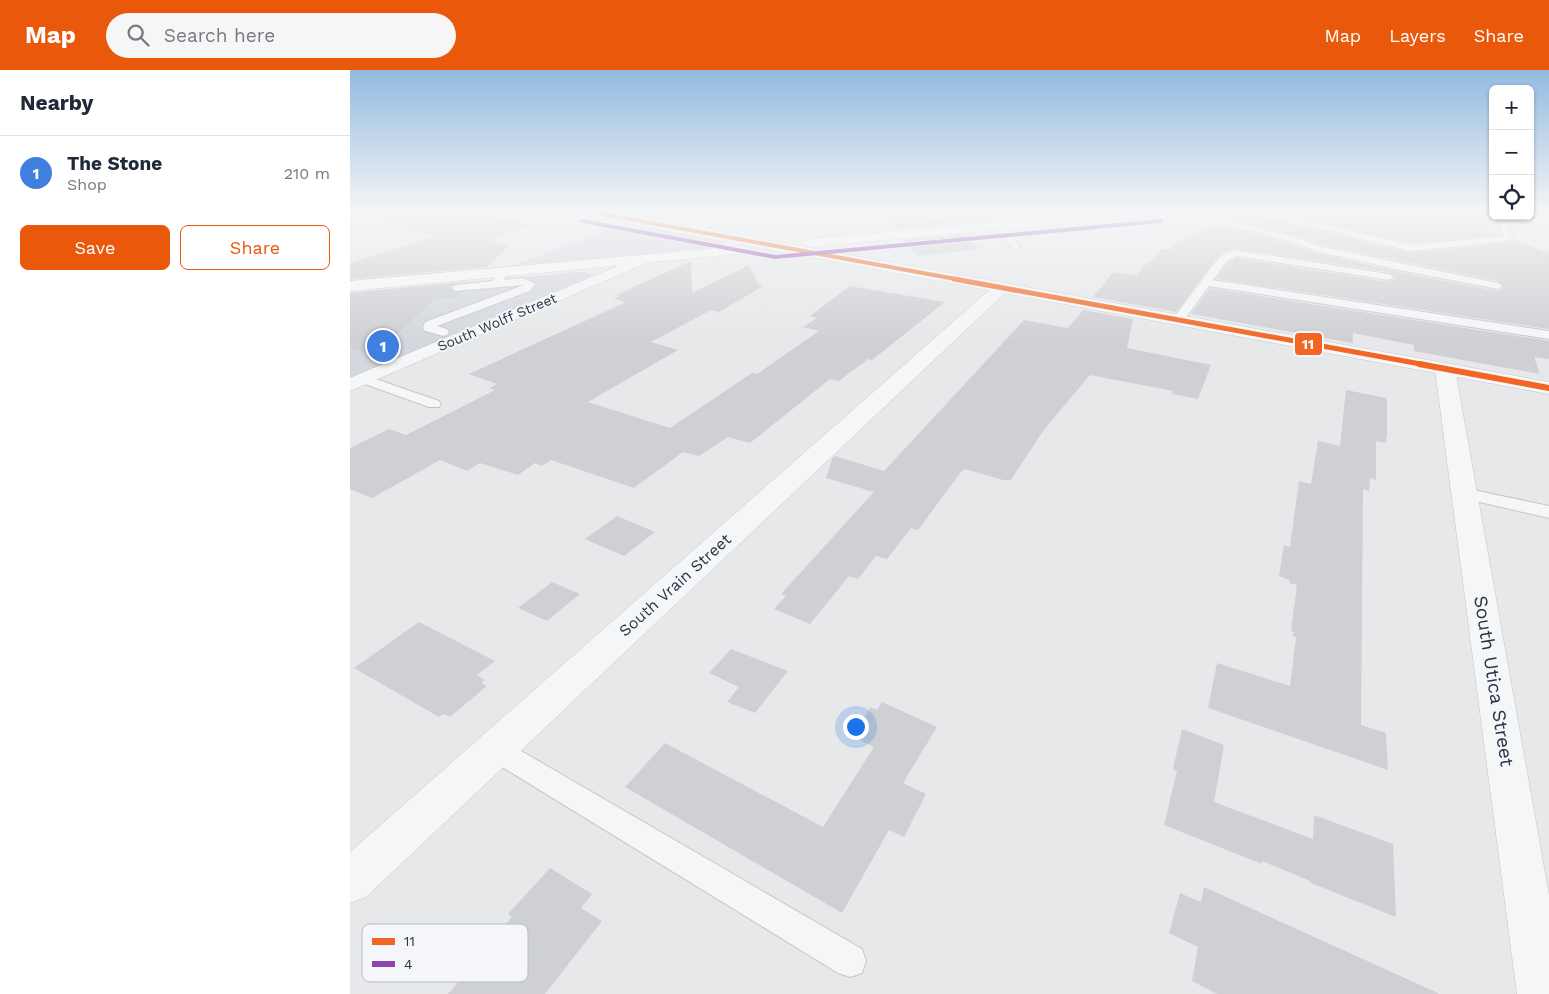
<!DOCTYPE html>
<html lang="en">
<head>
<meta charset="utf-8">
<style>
  :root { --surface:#fff; --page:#f6f6f7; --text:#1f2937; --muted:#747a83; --line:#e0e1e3; --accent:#ea580c }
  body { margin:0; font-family:"Work Sans",sans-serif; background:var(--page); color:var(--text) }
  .controls { position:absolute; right:15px; top:15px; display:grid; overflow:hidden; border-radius:8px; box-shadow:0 1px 4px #0004 }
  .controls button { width:45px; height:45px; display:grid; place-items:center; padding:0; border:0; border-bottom:1px solid var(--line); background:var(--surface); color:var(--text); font:25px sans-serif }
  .you { position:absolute; left:505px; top:656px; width:18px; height:18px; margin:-12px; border:4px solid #fff; border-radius:50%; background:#1a73e8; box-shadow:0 0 0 8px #1a73e833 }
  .badge { display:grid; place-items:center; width:32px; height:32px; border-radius:50%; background:var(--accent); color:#fff; font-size:16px; font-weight:700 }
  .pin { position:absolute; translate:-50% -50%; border:2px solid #fff; box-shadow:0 1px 5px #0006 }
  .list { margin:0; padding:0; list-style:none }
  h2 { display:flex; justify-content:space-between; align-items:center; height:65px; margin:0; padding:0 20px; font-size:21px }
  h2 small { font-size:16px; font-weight:400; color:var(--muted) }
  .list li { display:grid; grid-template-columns:32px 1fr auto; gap:15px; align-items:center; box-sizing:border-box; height:75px; padding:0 20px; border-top:1px solid var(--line) }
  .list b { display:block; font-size:19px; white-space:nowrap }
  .list p { margin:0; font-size:16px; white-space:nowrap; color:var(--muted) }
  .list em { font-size:16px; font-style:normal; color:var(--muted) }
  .actions { display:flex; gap:10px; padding:15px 20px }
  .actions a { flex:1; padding:11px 0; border:1px solid var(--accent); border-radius:8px; text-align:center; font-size:18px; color:var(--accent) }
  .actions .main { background:var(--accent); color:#fff }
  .icon { flex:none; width:28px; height:28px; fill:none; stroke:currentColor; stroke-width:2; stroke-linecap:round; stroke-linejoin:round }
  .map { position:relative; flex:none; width:1199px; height:924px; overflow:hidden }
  header { display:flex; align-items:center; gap:30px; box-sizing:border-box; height:70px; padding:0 25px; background:var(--accent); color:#fff }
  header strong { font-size:24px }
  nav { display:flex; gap:28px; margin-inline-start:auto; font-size:18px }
  .search { width:350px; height:45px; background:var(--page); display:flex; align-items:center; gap:12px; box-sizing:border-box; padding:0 18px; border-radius:28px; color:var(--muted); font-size:19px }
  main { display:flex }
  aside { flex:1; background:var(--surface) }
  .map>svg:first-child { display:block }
  .built { fill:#d4d7dd }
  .building { fill:#ced0d3 }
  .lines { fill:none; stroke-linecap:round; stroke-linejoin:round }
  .lane-casing { stroke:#c4c6c8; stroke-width:2 }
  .street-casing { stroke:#c4c6c8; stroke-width:1 }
  .secondary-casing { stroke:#c4c6c8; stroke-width:1 }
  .lane { fill:#f5f6f7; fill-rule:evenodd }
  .street { fill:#f5f6f7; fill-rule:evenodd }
  .secondary { fill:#f8f8f8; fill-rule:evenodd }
  .bus-1-far2-casing { stroke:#f4f6f9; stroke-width:5.5 }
  .bus-1-far1-casing { stroke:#f4f6f9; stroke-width:8 }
  .bus-1-casing { stroke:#f4f6f9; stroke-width:9 }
  .bus-2-casing { stroke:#f4f6f9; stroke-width:5.5 }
  .bus-1-far2 { stroke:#f26522; stroke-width:4 }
  .bus-1-far1 { stroke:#f26522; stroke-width:5 }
  .bus-1 { stroke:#f26522; stroke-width:6 }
  .bus-2 { stroke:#8e44ad; stroke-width:4 }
  .labels { text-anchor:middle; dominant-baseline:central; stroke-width:4; stroke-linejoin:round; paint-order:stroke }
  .far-street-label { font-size:14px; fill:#2b3445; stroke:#f4f6f9 }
  .street-label { font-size:16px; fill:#2b3445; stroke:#f4f6f9 }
  .near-street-label { font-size:19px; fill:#2b3445; stroke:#f4f6f9 }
  .key { fill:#f4f6f9; stroke:#b8bcc3; stroke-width:1 }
  .key-label { font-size:14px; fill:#2b3445 }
  .line-badge { stroke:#f4f6f9; stroke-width:2 }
  .badge-label { font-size:14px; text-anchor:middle; font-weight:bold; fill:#fff }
</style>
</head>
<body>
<header>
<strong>Map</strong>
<div class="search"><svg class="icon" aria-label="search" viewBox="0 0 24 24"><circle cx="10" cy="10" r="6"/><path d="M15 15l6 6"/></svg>Search here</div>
<nav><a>Map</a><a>Layers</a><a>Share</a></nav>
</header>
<main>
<aside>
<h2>Nearby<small></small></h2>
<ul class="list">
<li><span class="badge" style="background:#3f7fe0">1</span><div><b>The Stone</b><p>Shop</p></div><em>210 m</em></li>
</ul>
<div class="actions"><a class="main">Save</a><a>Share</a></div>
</aside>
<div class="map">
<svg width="1199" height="924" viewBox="0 0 1199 924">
  <rect width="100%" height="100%" fill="#e6e8ea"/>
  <!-- built -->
  <g class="built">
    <path d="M275 154 373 171V175L367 177 165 195Z"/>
    <path d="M229 202 239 203 241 206 0 307V223Z"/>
  </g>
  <!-- building -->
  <g class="building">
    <path d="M37 141H114L184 155 138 170 160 175 137 197 0 209V193L88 166 51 159 56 157 36 153Z"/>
    <path d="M533 141H544L588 149 601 141H656L643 150 547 159Z"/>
    <path d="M945 141H1139L1140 159 1132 160 1147 165 1061 173 931 143Z"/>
    <path d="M897 143 1061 183 1158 173 1163 170 1199 183V259L866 209 877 193 886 188 1039 212 1046 208 1039 202 886 178 872 182 864 191 826 242 743 227 763 202 787 206 797 192 800 193 812 179H821L824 174 869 154 944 175 965 183 1054 203 1148 221 1155 217 1148 211 969 174 951 167 881 149Z"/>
    <path d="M623 164 618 167 630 179 567 186 555 170Z"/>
    <path d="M341 191 342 223 399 195 408 214 413 216 369 242 361 240 301 272 328 280 238 332 320 358 402 303 407 304 469 261 453 257 467 248 460 246 500 216 595 232 522 290 518 289 489 311 480 309 400 373 378 367 349 386 333 382 284 418 201 390 192 396 185 393 168 405 130 393 117 401 90 390 22 428 0 419V378L39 359 56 365 145 320 139 318 147 314 119 304 276 232 263 229 270 226 266 225Z"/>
    <path d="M122 211 106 213 100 216 99 219 105 223 110 222 105 228 84 229 30 280 21 284 0 278V223Z"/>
    <path d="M860 218 1199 271V289L1184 287 1190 304 1064 281V275L1003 263V273L841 244Z"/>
    <path d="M733 240 783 249 777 278 861 295 848 329 822 324 823 321 740 305 693 361 661 410H653L615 399 611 402 568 460 561 458 537 489 526 486 508 509 499 506 460 554 424 539 436 526 431 524 524 422 476 408 482 389 485 386 534 401 674 250 718 258Z"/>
    <path d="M996 320 1036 328 1037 332V368H1036V373L1026 371V410L1020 408 1019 421 1013 419 1011 655 1036 663 1038 700 858 638 867 593 940 616 946 567 943 566 944 562 941 561 947 515 939 513 940 510 929 506 934 475 940 477 949 411 961 414 968 371 990 376Z"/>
    <path d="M267 446 305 462 274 486 235 469Z"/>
    <path d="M202 512 230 524 197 551 168 538Z"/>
    <path d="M69 552 145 591 127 605 135 610 131 613 137 616 100 647 94 644 89 647 4 598Z"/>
    <path d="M381 579 438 601 405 643 377 632 389 617 359 603Z"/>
    <path d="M532 632 587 657 553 713 576 724 554 767 539 760 492 843 275 717 315 673 473 757 524 677 501 666 521 637 527 640Z"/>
    <path d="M832 659 874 675 864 732 963 769 964 745 1043 774 1046 847 961 813 960 811 912 791V794L814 755 827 701 823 699Z"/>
    <path d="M200 798 242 824 231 838 252 851 195 924H98L108 912 105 910 162 847 158 844Z"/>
    <path d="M854 817 993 880 1090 924H867L842 911 848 877 819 863 830 823 851 832Z"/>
  </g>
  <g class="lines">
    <defs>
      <g id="lane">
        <path d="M678 141C691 141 701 141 709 151L702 153 696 148Z"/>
        <path d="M828 141H843L951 169 968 176 1148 213 1153 216 1148 219 1054 201 965 181 945 173Z"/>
        <path d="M899 141H915L1061 175 1153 166 1146 146H1154L1163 168 1158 171 1061 181Z"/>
        <path d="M648 153 651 154 669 175V179H663L645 158V154Z"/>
        <path d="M886 180 1039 204 1044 207 1039 210 886 186 876 192 863 210 1199 261V269L859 216 832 253H824L822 250 865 192 873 184Z"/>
        <path d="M153 200 158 203 154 210 173 208 186 214 180 221 87 256 97 259 99 262 97 265 93 266 75 261 73 258 75 252 174 215 106 221 101 218 106 215 142 211 149 201Z"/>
        <path d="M14 305 89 331 91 334 89 337H79L9 312 7 309 9 306Z"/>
        <path d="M1114 418 1199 436V448L1108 427 1105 423 1108 419Z"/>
        <path d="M145 667 154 671 512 879 516 891 512 903 500 907 488 903 136 687 132 679 136 671Z"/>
      </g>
      <g id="street">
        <path d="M376 141H394L344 164 339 165 332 161 334 158Z"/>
        <path d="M294 185 299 186 301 189 299 192 0 321V308Z"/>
        <path d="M651 213 657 215 659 218 657 221 16 827 0 833V782L645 215Z"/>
        <path d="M1095 293 1102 295 1105 299 1199 825V924H1167L1085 299 1088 295Z"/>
      </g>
      <g id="secondary">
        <path d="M228 141H257L1199 312V324L234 145Z"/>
        <path d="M765 141H816L810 145 459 177 452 173 459 169Z"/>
        <path d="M392 176 397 177 399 180 397 183 0 221V211Z"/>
      </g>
    </defs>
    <!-- lane casing -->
    <use href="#lane" class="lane-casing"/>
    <!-- street casing -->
    <use href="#street" class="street-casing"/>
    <!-- secondary casing -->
    <use href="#secondary" class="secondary-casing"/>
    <!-- lane -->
    <use href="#lane" class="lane"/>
    <!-- street -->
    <use href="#street" class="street"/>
    <!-- secondary -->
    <use href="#secondary" class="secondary"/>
    <defs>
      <path id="bus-1-far2" d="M236 141 611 210"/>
      <path id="bus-1-far1" d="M604 209 1076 295"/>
      <path id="bus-1" d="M1069 294 1199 318"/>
      <path id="bus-2" d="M232 151 425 187 811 151"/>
    </defs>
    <!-- bus-1-far2 casing -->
    <use href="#bus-1-far2" class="bus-1-far2-casing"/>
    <!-- bus-1-far1 casing -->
    <use href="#bus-1-far1" class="bus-1-far1-casing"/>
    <!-- bus-1 casing -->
    <use href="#bus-1" class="bus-1-casing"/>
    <!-- bus-2 casing -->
    <use href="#bus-2" class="bus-2-casing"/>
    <!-- bus-1-far2 -->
    <use href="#bus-1-far2" class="bus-1-far2"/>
    <!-- bus-1-far1 -->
    <use href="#bus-1-far1" class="bus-1-far1"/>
    <!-- bus-1 -->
    <use href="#bus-1" class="bus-1"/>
    <!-- bus-2 -->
    <use href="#bus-2" class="bus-2"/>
  </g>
  <!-- sky -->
  <linearGradient id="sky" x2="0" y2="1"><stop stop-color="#93bae0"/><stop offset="0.52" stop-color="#f4f5f6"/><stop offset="1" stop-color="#f4f5f6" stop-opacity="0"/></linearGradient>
  <rect width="1199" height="271" fill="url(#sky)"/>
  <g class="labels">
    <!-- far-street labels -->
    <g class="far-street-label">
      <text transform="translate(147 252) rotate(-23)">South Wolff Street</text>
    </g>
    <!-- street labels -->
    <g class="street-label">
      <text transform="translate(325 515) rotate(-42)">South Vrain Street</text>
    </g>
    <!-- near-street labels -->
    <g class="near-street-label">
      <text transform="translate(1144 611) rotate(81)">South Utica Street</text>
    </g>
  </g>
  <!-- legend -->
  <rect x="12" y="854" width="166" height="58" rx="8" class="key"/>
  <rect x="22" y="868" width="23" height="7" fill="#f26522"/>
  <rect x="22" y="891" width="23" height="6" fill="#8e44ad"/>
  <g class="key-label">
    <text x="54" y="876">11</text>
    <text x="54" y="899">4</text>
  </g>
  <rect class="line-badge" x="944" y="262" width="29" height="24" rx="5" fill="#f26522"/>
  <g class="badge-label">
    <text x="958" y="279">11</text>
  </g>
</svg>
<div class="controls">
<button>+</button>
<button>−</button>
<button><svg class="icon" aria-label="locate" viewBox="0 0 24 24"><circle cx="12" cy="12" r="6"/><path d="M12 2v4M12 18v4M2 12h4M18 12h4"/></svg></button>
</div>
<div class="you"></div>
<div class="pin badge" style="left:33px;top:276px;background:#3f7fe0">1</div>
</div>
</main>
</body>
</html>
